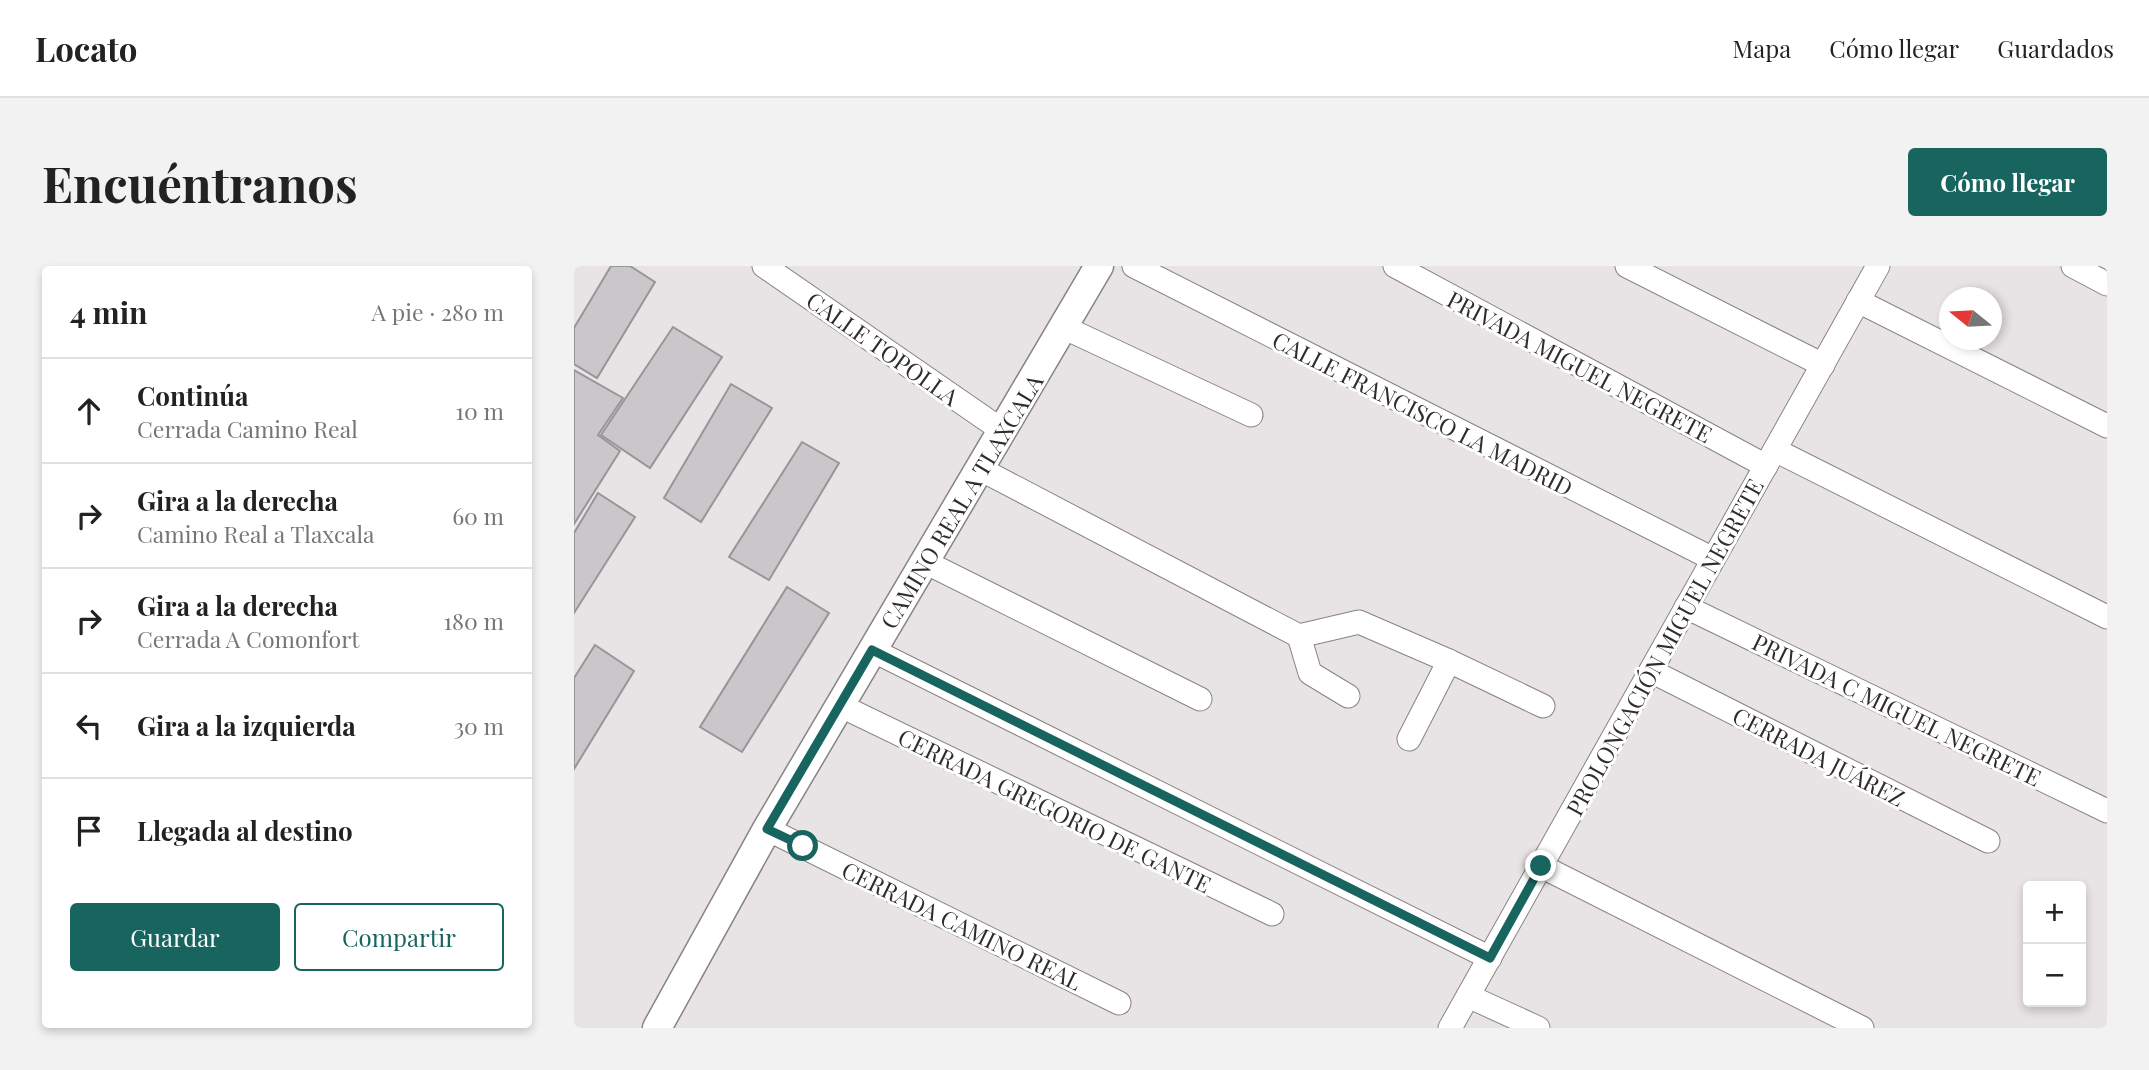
<!DOCTYPE html>
<html lang="es">
<head>
<meta charset="utf-8">
<style>
  :root { --surface:#fff; --page:#f2f2f2; --text:#222; --muted:#767676; --line:#e0e0e0; --accent:#186560 }
  body { margin:0; font-family:"Playfair Display",serif; background:var(--page); color:var(--text) }
  .controls { position:absolute; right:21px; bottom:21px; display:grid; overflow:hidden; border-radius:7px; box-shadow:0 4px 10px #0003 }
  .controls button { width:63px; height:63px; display:grid; place-items:center; padding:0; border:0; border-bottom:2px solid var(--line); background:var(--surface); color:var(--text); font:35px sans-serif }
  .compass { position:absolute; left:1365px; top:21px; width:63px; height:63px; border-radius:50%; background:var(--surface); box-shadow:0 4px 10px #0003; rotate:288deg }
  .stop { position:absolute; width:21px; height:21px; margin:-16px; border:5px solid #186560; border-radius:50%; background:#fff }
  .stop.end { background:#186560; border-color:#fff; box-shadow:0 2px 7px #0008 }
  .list { margin:0; padding:0; list-style:none }
  h2 { display:flex; justify-content:space-between; align-items:center; height:91px; margin:0; padding:0 28px; font-size:30px }
  h2 small { font-size:23px; font-weight:400; color:var(--muted) }
  .list li { display:grid; grid-template-columns:46px 1fr auto; gap:21px; align-items:center; box-sizing:border-box; height:105px; padding:0 28px; border-top:2px solid var(--line) }
  .list b { display:block; font-size:26px; white-space:nowrap }
  .list p { margin:0; font-size:23px; white-space:nowrap; color:var(--muted) }
  .list em { font-size:23px; font-style:normal; color:var(--muted) }
  .actions { display:flex; gap:14px; padding:21px 28px }
  .actions a { flex:1; padding:16px 0; border:2px solid var(--accent); border-radius:7px; text-align:center; font-size:24px; color:var(--accent) }
  .actions .main { background:var(--accent); color:#fff }
  .icon { flex:none; width:38px; height:38px; fill:none; stroke:currentColor; stroke-width:2; stroke-linecap:round; stroke-linejoin:round }
  .map { position:relative; flex:none; width:1533px; height:762px; overflow:hidden; border-radius:7px }
  header { display:flex; align-items:center; gap:42px; box-sizing:border-box; height:98px; padding:0 35px; background:var(--surface); border-bottom:2px solid var(--line) }
  header strong { font-size:33px }
  nav { display:flex; gap:38px; margin-inline-start:auto; font-size:24px }
  .intro { display:flex; align-items:center; justify-content:space-between; box-sizing:border-box; height:168px; padding:0 42px }
  h1 { margin:0; font-size:49px }
  .button { padding:18px 32px; border-radius:7px; background:var(--accent); color:#fff; font-size:24px; font-weight:700 }
  main { display:flex; gap:42px; padding:0 42px }
  aside { flex:1; background:var(--surface); border-radius:7px; box-shadow:0 4px 10px #0003 }
  .map>svg:first-child { display:block }
  .building { fill:#cac7ca; stroke:#989598; stroke-width:2 }
  .lines { fill:none; stroke-linecap:round; stroke-linejoin:round }
  .minor-casing { stroke:#888385; stroke-width:25 }
  .tertiary-casing { stroke:#888385; stroke-width:31 }
  .minor { stroke:#fff; stroke-width:23 }
  .tertiary { stroke:#fff; stroke-width:28 }
  .route { stroke:#186560; stroke-width:9 }
  .labels { text-anchor:middle; dominant-baseline:central; stroke-width:6; stroke-linejoin:round; paint-order:stroke }
  .street-label { font-size:23px; fill:#2e2c2c; stroke:#fff }
</style>
</head>
<body>
<header>
<strong>Locato</strong>
<nav><a>Mapa</a><a>Cómo llegar</a><a>Guardados</a></nav>
</header>
<div class="intro"><h1>Encuéntranos</h1><a class="button">Cómo llegar</a></div>
<main>
<aside>
<h2>4 min<small>A pie · 280 m</small></h2>
<ul class="list">
<li><svg class="icon" aria-label="ahead" viewBox="0 0 24 24"><path d="M12 20V5M6 11l6-6 6 6"/></svg><div><b>Continúa</b><p>Cerrada Camino Real</p></div><em>10 m</em></li>
<li><svg class="icon" aria-label="right" viewBox="0 0 24 24"><path d="M7 20v-9h11M14 6l5 5-5 5"/></svg><div><b>Gira a la derecha</b><p>Camino Real a Tlaxcala</p></div><em>60 m</em></li>
<li><svg class="icon" aria-label="right" viewBox="0 0 24 24"><path d="M7 20v-9h11M14 6l5 5-5 5"/></svg><div><b>Gira a la derecha</b><p>Cerrada A Comonfort</p></div><em>180 m</em></li>
<li><svg class="icon" aria-label="left" viewBox="0 0 24 24"><path d="M17 20v-9H6M10 6l-5 5 5 5"/></svg><div><b>Gira a la izquierda</b></div><em>30 m</em></li>
<li><svg class="icon" aria-label="arrive" viewBox="0 0 24 24"><path d="M6 21V4h12l-3 4 3 4H6"/></svg><div><b>Llegada al destino</b></div></li>
</ul>
<div class="actions"><a class="main">Guardar</a><a>Compartir</a></div>
</aside>
<div class="map">
<svg width="1533" height="762" viewBox="0 0 1533 762">
  <rect width="100%" height="100%" fill="#e8e3e4"/>
  <!-- building -->
  <g class="building">
    <path d="M37 0H56L81 16 23 112 0 98V62Z"/>
    <path d="M99 61 148 91 76 202 27 169Z"/>
    <path d="M0 104 49 132 24 169 46 185 0 258Z"/>
    <path d="M157 118 198 142 127 256 90 232Z"/>
    <path d="M228 176 265 197 195 314 155 291Z"/>
    <path d="M24 227 61 251 0 347V267Z"/>
    <path d="M213 321 255 347 168 486 126 461Z"/>
    <path d="M21 379 60 405 0 503V412Z"/>
  </g>
  <g class="lines">
    <defs>
      <g id="minor">
        <path d="M190 0 429 165"/>
        <path d="M560 0 1139 293"/>
        <path d="M821 0 1192 200"/>
        <path d="M1053 0 1249 99"/>
        <path d="M1499 0 1533 18"/>
        <path d="M1284 35 1533 160"/>
        <path d="M489 61 677 149"/>
        <path d="M1201 184 1533 351"/>
        <path d="M406 203 725 370"/>
        <path d="M351 296 626 433"/>
        <path d="M1112 341 1533 545"/>
        <path d="M725 370 785 356 875 395 969 440"/>
        <path d="M725 370 736 407 774 430"/>
        <path d="M298 384 916 692"/>
        <path d="M1077 405 1414 575"/>
        <path d="M265 439 698 648"/>
        <path d="M835 473 875 395"/>
        <path d="M193 563 545 737"/>
        <path d="M967 600 1288 762"/>
        <path d="M894 730 964 762"/>
        <path d="M876 762 1304 0"/>
      </g>
      <path id="tertiary" d="M83 762 193 563 525 0"/>
    </defs>
    <!-- minor casing -->
    <use href="#minor" class="minor-casing"/>
    <!-- tertiary casing -->
    <use href="#tertiary" class="tertiary-casing"/>
    <!-- minor -->
    <use href="#minor" class="minor"/>
    <!-- tertiary -->
    <use href="#tertiary" class="tertiary"/>
  </g>
  <g class="lines">
    <!-- route -->
    <path class="route" d="M229 580 193 563 298 384 916 692 967 600"/>
  </g>
  <g class="labels">
    <!-- street labels -->
    <g class="street-label">
      <text transform="translate(309 82) rotate(35)">CALLE TOPOLLA</text>
      <text transform="translate(1006 100) rotate(28)">PRIVADA MIGUEL NEGRETE</text>
      <text transform="translate(849 147) rotate(27)">CALLE FRANCISCO LA MADRID</text>
      <text transform="translate(387 235) rotate(-59)">CAMINO REAL A TLAXCALA</text>
      <text transform="translate(1090 381) rotate(-61)">PROLONGACIÓN MIGUEL NEGRETE</text>
      <text transform="translate(1323 443) rotate(26)">PRIVADA C MIGUEL NEGRETE</text>
      <text transform="translate(1245 490) rotate(27)">CERRADA JUÁREZ</text>
      <text transform="translate(481 544) rotate(26)">CERRADA GREGORIO DE GANTE</text>
      <text transform="translate(388 659) rotate(26)">CERRADA CAMINO REAL</text>
    </g>
  </g>
</svg>
<div class="controls">
<button>+</button>
<button>−</button>
</div>
<svg class="compass" viewBox="-18 -18 36 36"><path d="M0-13l5 13h-10z" fill="#e53935"/><path d="M0 13l5-13h-10z" fill="#767676"/></svg>
<div class="stop" style="left:229px;top:580px"></div>
<div class="stop end" style="left:967px;top:600px"></div>
</div>
</main>
</body>
</html>
